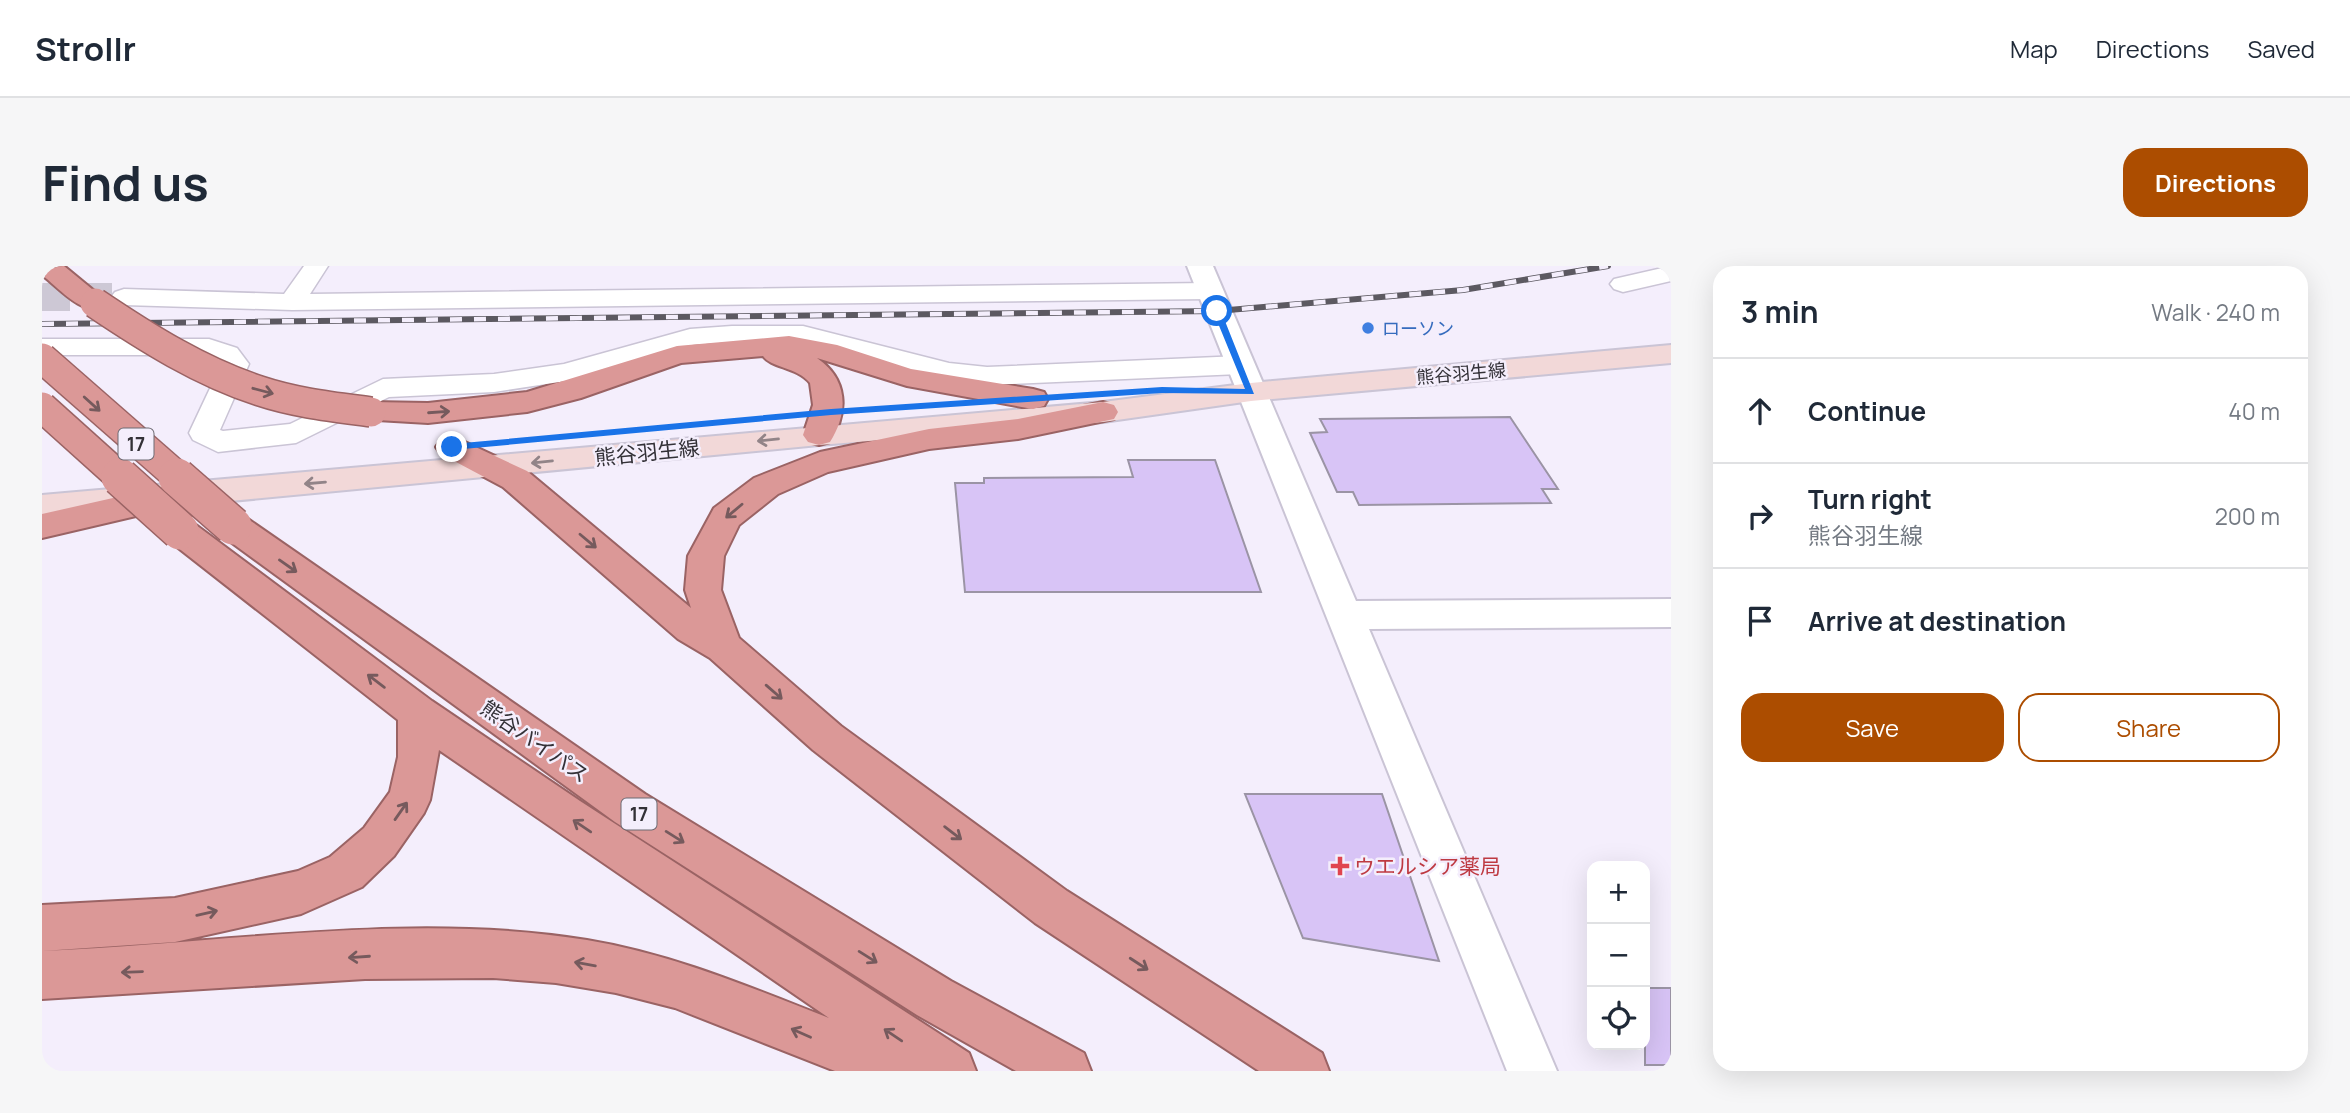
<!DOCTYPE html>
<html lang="en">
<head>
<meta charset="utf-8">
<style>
  :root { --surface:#fff; --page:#f6f6f7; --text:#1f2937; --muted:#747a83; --line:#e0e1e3; --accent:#ac4d00 }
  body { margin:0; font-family:Manrope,"Noto Sans JP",sans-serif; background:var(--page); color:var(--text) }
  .controls { position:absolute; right:21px; bottom:21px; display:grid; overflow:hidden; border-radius:14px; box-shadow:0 7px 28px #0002 }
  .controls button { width:63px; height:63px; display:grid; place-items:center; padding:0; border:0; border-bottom:2px solid var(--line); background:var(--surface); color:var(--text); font:35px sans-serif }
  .stop { position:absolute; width:21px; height:21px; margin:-16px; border:5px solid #1a73e8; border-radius:50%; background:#fff }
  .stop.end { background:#1a73e8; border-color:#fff; box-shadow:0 2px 7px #0008 }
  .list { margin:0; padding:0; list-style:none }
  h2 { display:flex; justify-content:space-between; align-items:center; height:91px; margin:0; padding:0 28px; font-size:30px }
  h2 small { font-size:23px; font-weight:400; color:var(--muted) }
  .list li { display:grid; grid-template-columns:46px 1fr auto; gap:21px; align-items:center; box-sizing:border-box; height:105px; padding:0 28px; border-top:2px solid var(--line) }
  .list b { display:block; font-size:26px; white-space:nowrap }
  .list p { margin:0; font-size:23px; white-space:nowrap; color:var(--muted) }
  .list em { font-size:23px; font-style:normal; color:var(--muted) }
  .actions { display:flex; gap:14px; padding:21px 28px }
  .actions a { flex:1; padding:16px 0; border:2px solid var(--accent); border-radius:21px; text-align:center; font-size:24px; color:var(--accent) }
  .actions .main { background:var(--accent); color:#fff }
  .icon { flex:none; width:38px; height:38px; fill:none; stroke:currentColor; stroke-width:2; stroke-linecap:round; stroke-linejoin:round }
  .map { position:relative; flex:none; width:1629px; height:805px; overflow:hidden; border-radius:21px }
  header { display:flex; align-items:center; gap:42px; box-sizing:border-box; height:98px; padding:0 35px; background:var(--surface); border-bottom:2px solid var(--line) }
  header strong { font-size:33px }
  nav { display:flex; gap:38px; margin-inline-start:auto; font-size:24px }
  .intro { display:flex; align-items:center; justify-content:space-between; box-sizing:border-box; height:168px; padding:0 42px }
  h1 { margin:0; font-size:49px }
  .button { padding:18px 32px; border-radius:21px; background:var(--accent); color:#fff; font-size:24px; font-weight:700 }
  main { display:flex; gap:42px; padding:0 42px }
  aside { flex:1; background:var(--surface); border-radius:21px; box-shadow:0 7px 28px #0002 }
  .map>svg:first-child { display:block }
  .building { fill:#d8c4f6; stroke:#9b94a5; stroke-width:2 }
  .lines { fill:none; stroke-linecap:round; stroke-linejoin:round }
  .minor-tunnel { stroke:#cdc8d5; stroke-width:28; stroke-dasharray:28 14; stroke-linecap:butt }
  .minor-casing { stroke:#cac4d5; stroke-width:3 }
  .tertiary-casing { stroke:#cac4d5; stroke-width:4 }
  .secondary-casing { stroke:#cac4d5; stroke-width:4 }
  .trunk-casing { stroke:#9a6364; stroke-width:4 }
  .minor { fill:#fff; fill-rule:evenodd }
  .tertiary { fill:#fff; fill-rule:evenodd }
  .secondary { fill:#f2d8d8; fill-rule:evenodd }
  .trunk { fill:#db9897; fill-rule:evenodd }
  .rail-casing { stroke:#5c5961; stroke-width:6 }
  .rail { stroke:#f4eefc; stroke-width:4.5; stroke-dasharray:12; stroke-linecap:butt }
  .trunk-bridge-far1-casing { stroke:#9a6364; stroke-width:32; stroke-linecap:butt }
  .trunk-bridge-casing { stroke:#9a6364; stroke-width:40; stroke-linecap:butt }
  .trunk-bridge-far1 { stroke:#db9897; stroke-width:29 }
  .trunk-bridge { stroke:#db9897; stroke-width:37 }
  .oneway { stroke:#765a5d }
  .oneway2 { stroke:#928488 }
  .route { fill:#1a73e8 }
  .shop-dot { fill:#3f7fe0; stroke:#f4eefc; stroke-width:2.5 }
  .health-dot { fill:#e0444e; stroke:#f4eefc; stroke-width:2.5 }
  .labels { text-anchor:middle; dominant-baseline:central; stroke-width:5; stroke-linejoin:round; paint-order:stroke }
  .far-shop-label { font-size:18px; fill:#366cbe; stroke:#f4eefc; text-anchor:start }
  .far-street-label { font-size:18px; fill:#333137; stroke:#f4eefc }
  .shield { fill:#f4eefc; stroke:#6d6a72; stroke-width:2 }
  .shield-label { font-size:19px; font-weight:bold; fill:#333137 }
  .street-label { font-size:21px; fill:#333137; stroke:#f4eefc }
  .health-label { font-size:21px; fill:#be3a42; stroke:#f4eefc; text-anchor:start }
</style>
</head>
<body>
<header>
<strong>Strollr</strong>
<nav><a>Map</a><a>Directions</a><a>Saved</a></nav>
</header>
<div class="intro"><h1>Find us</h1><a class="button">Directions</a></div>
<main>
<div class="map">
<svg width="1629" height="805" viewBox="0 0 1629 805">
  <rect width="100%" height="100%" fill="#f4eefc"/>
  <!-- building -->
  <g class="building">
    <path d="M1468 151 1516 223H1500L1509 237 1317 239 1311 226H1295L1268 167 1285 166 1278 153Z"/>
    <path d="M1086 194H1173L1219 326H923L913 217H942V212L1091 211Z"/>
    <path d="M1203 528H1340L1397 695 1261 672Z"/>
    <rect x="1603" y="722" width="26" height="77"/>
  </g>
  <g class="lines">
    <!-- minor-tunnel -->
    <path class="minor-tunnel" d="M0 31H76"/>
    <defs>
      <g id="minor">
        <path d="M262 0H286L268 28 1167 17 1176 20 1180 25 1176 30 1167 33 250 44 82 39 73 36 69 31 73 26 82 23 242 28Z"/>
        <path d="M1629 0V15L1581 26 1572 23 1568 18 1572 13Z"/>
        <path d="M690 60H761L907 97 945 101 1198 90 1208 93 1212 99 1208 105 1198 108 945 119 907 115 760 76H690L650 79 524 115 452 126 347 131 254 177 176 186 151 174 147 167 179 99 163 89H0V73H167L195 82 207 98 178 164 181 165 248 158 341 113 452 108 522 98 648 63Z"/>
      </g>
      <path id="tertiary" d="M1145 0H1171L1314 335 1629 333V361L1327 363 1515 805H1465Z"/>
      <path id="secondary" d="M1629 79V97L1209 135 1061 156 777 179 0 253V229L1061 136 1209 117Z"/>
      <g id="trunk">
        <path d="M0 0H22L67 37 63 43C39 49 18 23 0 9Z"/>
        <path d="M747 70 795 79 869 103 991 123 1002 126 1006 133 1002 140 991 143 865 120 775 92C806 113 807 146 788 176L777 179 766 176 761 169 771 139 768 117C755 101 729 102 721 90L639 97 539 132 485 146 386 157 318 153 314 146 318 139 329 136 386 137 485 126 635 80Z"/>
        <path d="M1061 136 1072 139 1076 146 1072 153 976 173 887 183 786 206 736 228 697 259 682 290 679 324 697 372 799 460 1025 625 1280 787 1287 805H1217L993 657 771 484 668 392 636 373 461 221 399 188 394 181 399 174 410 170 485 205 649 342 643 324 646 290 672 242 712 212 778 186 887 163 976 153Z"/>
        <path d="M142 216 154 220 159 228 154 236 0 272V248Z"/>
        <path d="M191 248 203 251 603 528 909 715 1042 787 1049 805H974L875 749 573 556 179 269 174 260 179 251Z"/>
        <path d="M138 253 150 256 390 435 538 535 927 787 934 805H793L633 742 574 727 514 717 451 712 323 713 0 733V685C176 678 371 645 545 674 630 688 707 721 787 752L397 484 388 534 382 547 352 590 320 621 259 648 133 676 0 685V639L133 632 256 605 288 591 322 562 348 526 356 491V454L126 274 121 265 126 256Z"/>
      </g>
    </defs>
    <!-- minor casing -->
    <use href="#minor" class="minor-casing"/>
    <!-- tertiary casing -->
    <use href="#tertiary" class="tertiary-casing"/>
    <!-- secondary casing -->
    <use href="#secondary" class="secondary-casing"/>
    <!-- trunk casing -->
    <use href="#trunk" class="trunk-casing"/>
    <!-- minor -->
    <use href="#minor" class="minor"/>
    <!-- tertiary -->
    <use href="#tertiary" class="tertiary"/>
    <!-- secondary -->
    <use href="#secondary" class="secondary"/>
    <!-- trunk -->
    <use href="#trunk" class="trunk"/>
    <defs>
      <path id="rail" d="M0 58 1175 45 1421 24 1566 0"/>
    </defs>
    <!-- rail casing -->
    <use href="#rail" class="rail-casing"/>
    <!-- rail -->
    <use href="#rail" class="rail"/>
    <defs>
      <g id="trunk-bridge-far1">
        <path d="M53 37C105 72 159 106 218 125 254 137 292 141 329 146"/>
        <path d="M0 92 137 212"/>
        <path d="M0 141 79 212"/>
      </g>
      <g id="trunk-bridge">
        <path d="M78 211 138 265"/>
        <path d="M135 211 191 260"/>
      </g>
    </defs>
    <!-- trunk-bridge-far1 casing -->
    <use href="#trunk-bridge-far1" class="trunk-bridge-far1-casing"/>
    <!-- trunk-bridge casing -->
    <use href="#trunk-bridge" class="trunk-bridge-casing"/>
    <!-- trunk-bridge-far1 -->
    <use href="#trunk-bridge-far1" class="trunk-bridge-far1"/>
    <!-- trunk-bridge -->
    <use href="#trunk-bridge" class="trunk-bridge"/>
  </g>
  <!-- one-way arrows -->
  <defs><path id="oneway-shaft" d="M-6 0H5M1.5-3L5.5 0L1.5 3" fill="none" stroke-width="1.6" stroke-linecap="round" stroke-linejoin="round" transform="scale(1.75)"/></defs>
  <g class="oneway">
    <use href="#oneway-shaft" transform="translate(221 125) rotate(15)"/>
    <use href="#oneway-shaft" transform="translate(50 138) rotate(42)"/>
    <use href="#oneway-shaft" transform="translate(397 146) rotate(-4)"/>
    <use href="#oneway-shaft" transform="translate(692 245) rotate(140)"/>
    <use href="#oneway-shaft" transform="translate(546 275) rotate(40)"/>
    <use href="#oneway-shaft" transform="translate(246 300) rotate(35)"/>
    <use href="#oneway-shaft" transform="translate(334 415) rotate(-143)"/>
    <use href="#oneway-shaft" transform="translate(732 426) rotate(41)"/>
    <use href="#oneway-shaft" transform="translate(359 545) rotate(-55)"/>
    <use href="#oneway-shaft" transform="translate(540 560) rotate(-146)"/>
    <use href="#oneway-shaft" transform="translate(911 567) rotate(37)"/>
    <use href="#oneway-shaft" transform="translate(633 571) rotate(32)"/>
    <use href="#oneway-shaft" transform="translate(165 647) rotate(-13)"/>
    <use href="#oneway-shaft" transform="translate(317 691) rotate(176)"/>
    <use href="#oneway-shaft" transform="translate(826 691) rotate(32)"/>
    <use href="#oneway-shaft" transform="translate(543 698) rotate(-170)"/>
    <use href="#oneway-shaft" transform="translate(1097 698) rotate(33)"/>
    <use href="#oneway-shaft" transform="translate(90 706) rotate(178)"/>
    <use href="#oneway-shaft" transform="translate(759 767) rotate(-156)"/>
    <use href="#oneway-shaft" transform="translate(851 769) rotate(-146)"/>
  </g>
  <g class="oneway2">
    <use href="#oneway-shaft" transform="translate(726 174) rotate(174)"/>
    <use href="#oneway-shaft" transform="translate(500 196) rotate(174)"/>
    <use href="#oneway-shaft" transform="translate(273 217) rotate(175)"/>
  </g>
  <!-- route -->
  <path class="route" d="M1175 42 1179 45 1212 128 1120 127 789 149 410 184 406 181 410 178 789 143 1120 121 1203 123 1171 45Z"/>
  <!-- markers -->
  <circle class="shop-dot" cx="1326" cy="62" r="7"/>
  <path class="health-dot" d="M1294.5 589.5h7v7h7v7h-7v7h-7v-7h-7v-7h7z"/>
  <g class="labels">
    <!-- far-shop labels -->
    <g class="far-shop-label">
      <text x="1340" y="62">ローソン</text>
    </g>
    <!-- far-street labels -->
    <g class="far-street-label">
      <text transform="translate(1419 107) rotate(-5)">熊谷羽生線</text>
    </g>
    <!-- shield labels -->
    <g class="shield">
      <rect x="76.5" y="162.5" width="35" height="31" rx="5"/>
      <rect x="579.5" y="532.5" width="35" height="31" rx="5"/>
    </g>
    <g class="shield-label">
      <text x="94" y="178">17</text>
      <text x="597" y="548">17</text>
    </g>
    <!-- street labels -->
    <g class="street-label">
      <text transform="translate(605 186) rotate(-6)">熊谷羽生線</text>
      <text transform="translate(493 475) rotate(35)">熊谷バイパス</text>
    </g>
    <!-- health labels -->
    <g class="health-label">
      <text x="1312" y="600">ウエルシア薬局</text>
    </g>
  </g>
</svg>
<div class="controls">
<button>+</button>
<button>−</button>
<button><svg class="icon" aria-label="locate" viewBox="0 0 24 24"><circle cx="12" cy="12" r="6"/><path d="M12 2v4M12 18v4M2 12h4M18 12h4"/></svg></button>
</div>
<div class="stop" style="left:1175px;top:45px"></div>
<div class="stop end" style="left:410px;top:181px"></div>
</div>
<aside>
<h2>3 min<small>Walk · 240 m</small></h2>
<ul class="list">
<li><svg class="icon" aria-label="ahead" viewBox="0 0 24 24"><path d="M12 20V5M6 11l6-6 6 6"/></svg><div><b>Continue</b></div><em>40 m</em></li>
<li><svg class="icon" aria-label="right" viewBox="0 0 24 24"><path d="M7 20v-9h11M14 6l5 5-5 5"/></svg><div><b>Turn right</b><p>熊谷羽生線</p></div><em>200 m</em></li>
<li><svg class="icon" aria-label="arrive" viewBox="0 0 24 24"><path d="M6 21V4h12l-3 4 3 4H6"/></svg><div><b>Arrive at destination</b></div></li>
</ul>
<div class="actions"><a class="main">Save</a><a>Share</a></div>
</aside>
</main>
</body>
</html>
